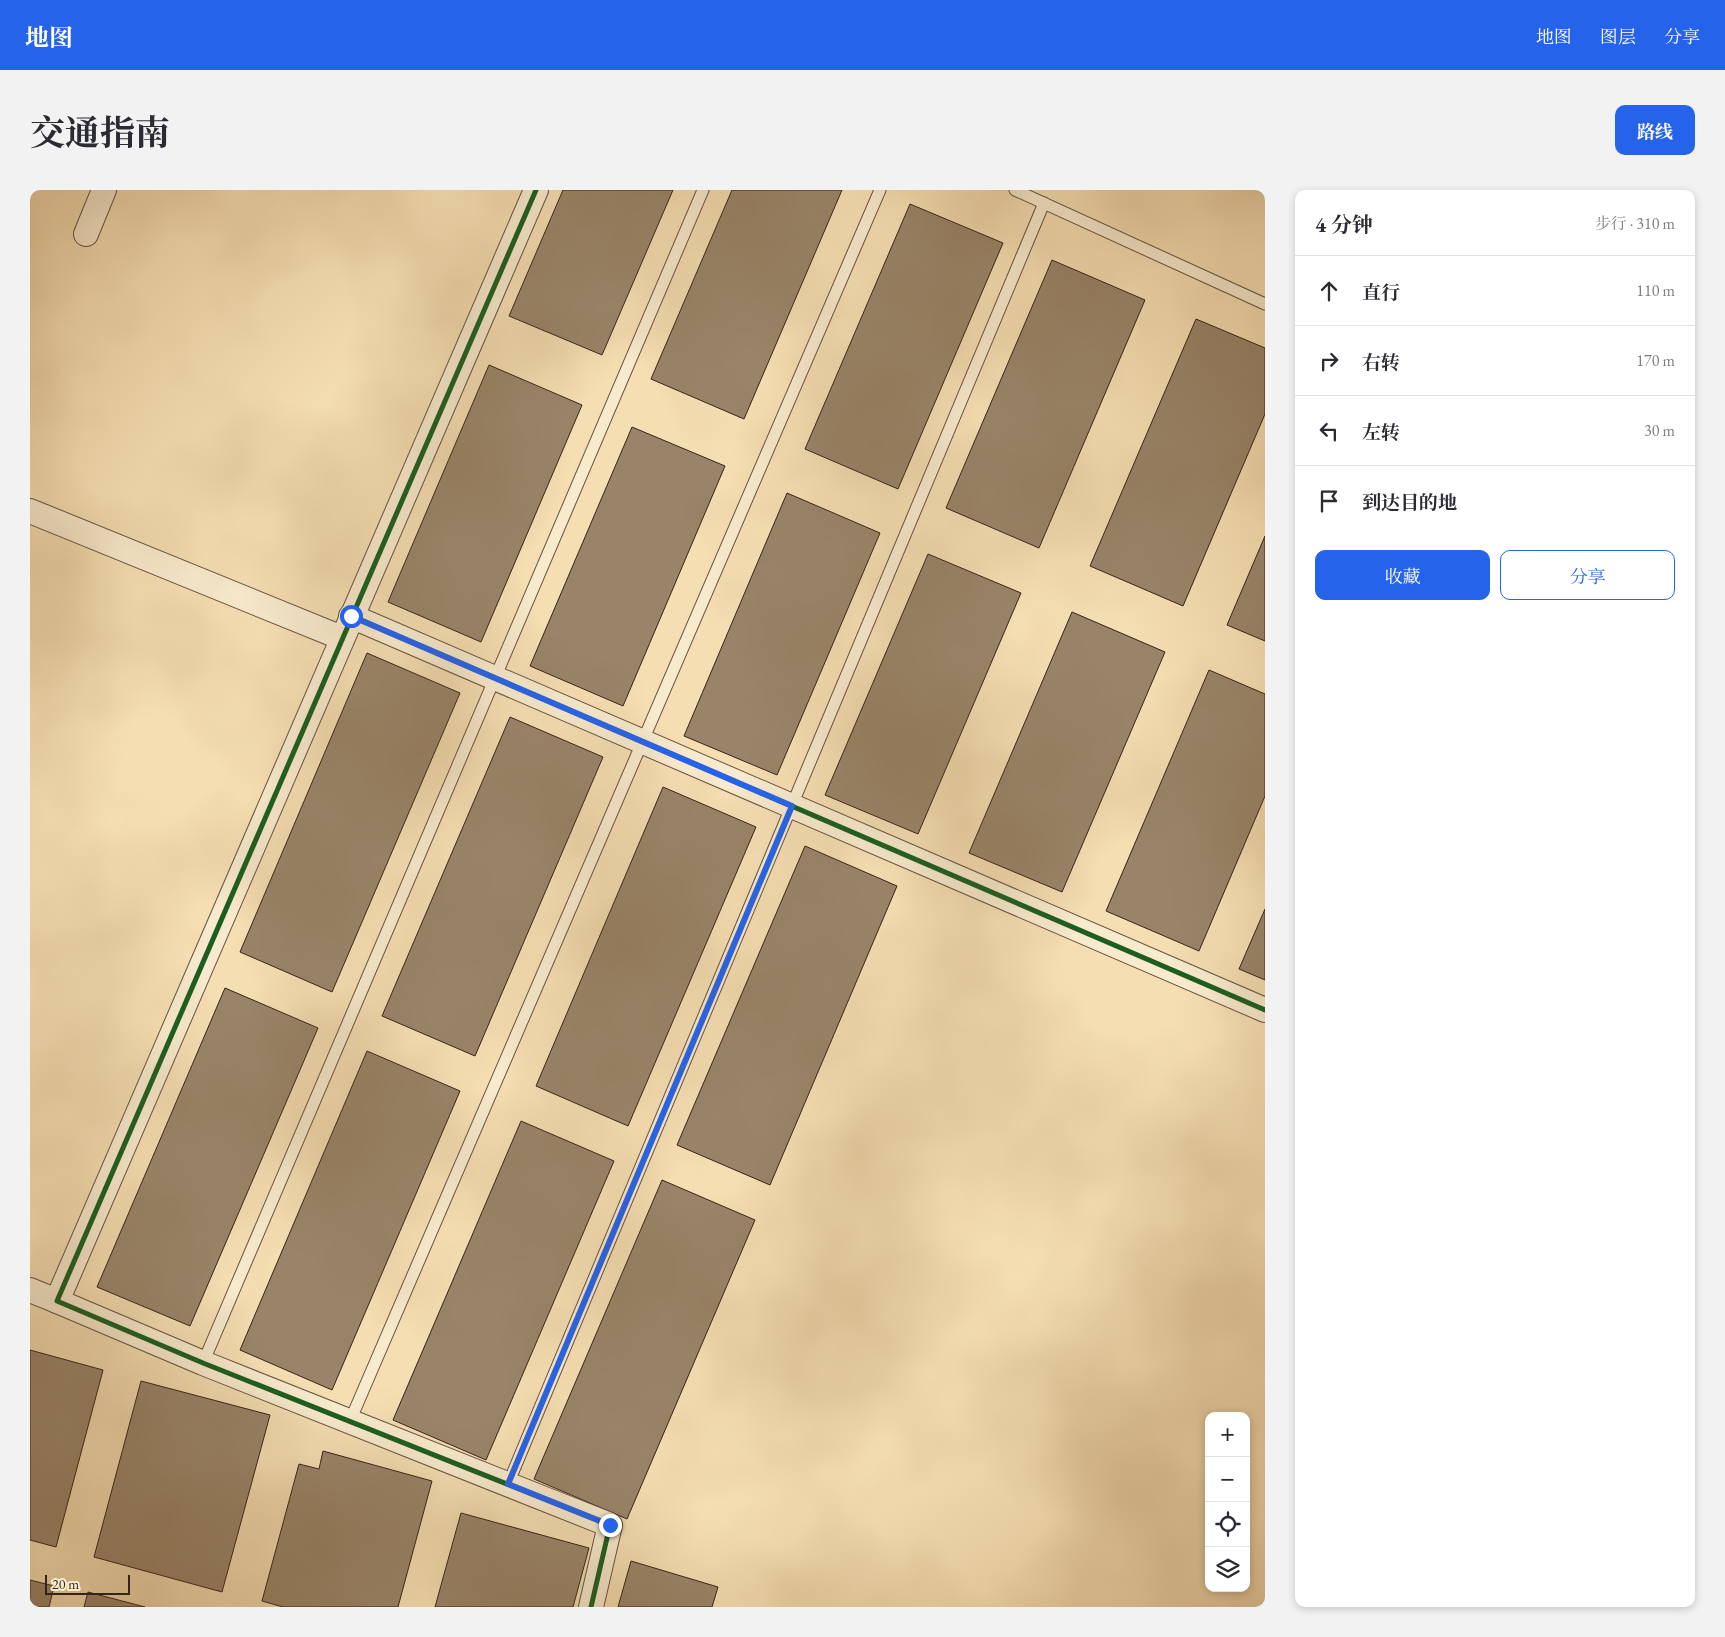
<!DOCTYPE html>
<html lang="zh">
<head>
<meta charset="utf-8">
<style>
  :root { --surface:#fff; --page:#f2f2f3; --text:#2b2b33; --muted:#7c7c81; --line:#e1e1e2; --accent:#2563eb }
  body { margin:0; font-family:"EB Garamond","Noto Serif SC",serif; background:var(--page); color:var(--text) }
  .controls { position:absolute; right:15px; bottom:15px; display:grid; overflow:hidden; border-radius:10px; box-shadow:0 2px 8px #0003 }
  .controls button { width:45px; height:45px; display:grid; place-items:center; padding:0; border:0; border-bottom:1px solid var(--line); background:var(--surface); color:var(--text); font:25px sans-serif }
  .scale { position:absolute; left:15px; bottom:12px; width:85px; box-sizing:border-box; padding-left:5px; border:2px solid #36231a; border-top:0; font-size:14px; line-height:18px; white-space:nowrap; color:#36231a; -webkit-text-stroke:4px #f8eacd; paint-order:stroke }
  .stop { position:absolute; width:15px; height:15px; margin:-11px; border:4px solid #2563eb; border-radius:50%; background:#fff }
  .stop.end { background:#2563eb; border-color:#fff; box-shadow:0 1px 5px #0008 }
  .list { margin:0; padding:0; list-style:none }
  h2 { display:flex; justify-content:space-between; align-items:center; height:65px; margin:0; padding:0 20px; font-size:21px }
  h2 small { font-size:16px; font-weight:400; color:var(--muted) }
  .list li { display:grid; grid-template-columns:32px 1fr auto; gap:15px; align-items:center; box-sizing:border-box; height:70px; padding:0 20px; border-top:1px solid var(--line) }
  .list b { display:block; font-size:19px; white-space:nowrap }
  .list em { font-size:16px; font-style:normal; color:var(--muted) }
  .actions { display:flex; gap:10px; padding:15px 20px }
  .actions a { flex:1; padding:11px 0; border:1px solid var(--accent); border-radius:10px; text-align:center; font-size:18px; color:var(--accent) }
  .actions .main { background:var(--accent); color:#fff }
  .icon { flex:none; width:28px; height:28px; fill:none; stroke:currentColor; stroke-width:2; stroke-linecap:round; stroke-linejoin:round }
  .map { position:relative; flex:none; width:1235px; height:1417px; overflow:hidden; border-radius:10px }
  header { display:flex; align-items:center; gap:30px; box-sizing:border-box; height:70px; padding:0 25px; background:var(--accent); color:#fff }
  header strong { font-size:24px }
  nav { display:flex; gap:28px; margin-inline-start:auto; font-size:18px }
  .intro { display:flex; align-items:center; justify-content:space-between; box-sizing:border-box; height:120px; padding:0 30px }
  h1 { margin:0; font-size:35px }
  .button { padding:12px 22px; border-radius:10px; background:var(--accent); color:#fff; font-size:18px; font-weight:700 }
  main { display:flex; gap:30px; padding:0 30px }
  aside { flex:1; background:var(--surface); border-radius:10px; box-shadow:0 2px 8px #0003 }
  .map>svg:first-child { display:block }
  .building { fill:#998469; stroke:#36231a }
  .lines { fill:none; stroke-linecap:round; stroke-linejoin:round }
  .lane-casing { stroke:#665240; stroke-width:13 }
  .street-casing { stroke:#665240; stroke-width:26 }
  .lane { stroke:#f8eacd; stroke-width:11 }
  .street { stroke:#f8eacd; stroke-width:24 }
  .cycleway-casing { stroke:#f8eacd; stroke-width:8 }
  .cycleway { stroke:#1b5e20; stroke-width:5 }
  .route { stroke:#2563eb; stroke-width:6 }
</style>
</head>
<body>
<header>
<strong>地图</strong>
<nav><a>地图</a><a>图层</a><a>分享</a></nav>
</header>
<div class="intro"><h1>交通指南</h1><a class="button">路线</a></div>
<main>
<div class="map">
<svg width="1235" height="1417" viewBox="0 0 1235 1417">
  <rect width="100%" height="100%" fill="#f5deb2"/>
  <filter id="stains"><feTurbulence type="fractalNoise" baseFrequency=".004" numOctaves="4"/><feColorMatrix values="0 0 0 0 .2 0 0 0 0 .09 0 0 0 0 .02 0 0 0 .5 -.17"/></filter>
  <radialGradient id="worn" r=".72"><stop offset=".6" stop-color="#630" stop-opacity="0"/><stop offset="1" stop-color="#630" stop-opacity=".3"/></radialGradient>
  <!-- building -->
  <g class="building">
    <path d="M533 0H643L572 165 479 126Z"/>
    <path d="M702 0H812L714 229 621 189Z"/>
    <path d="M880 14 973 53 868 299 775 259Z"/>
    <path d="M1022 70 1115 110 1009 358 916 318Z"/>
    <path d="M1166 129 1235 158V224L1153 416 1060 376Z"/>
    <path d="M459 175 552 215 451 452 358 412Z"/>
    <path d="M602 237 695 276 593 516 500 476Z"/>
    <path d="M757 303 850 343 747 585 654 546Z"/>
    <path d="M1235 346V451L1197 435Z"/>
    <path d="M898 364 991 403 888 644 795 605Z"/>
    <path d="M1042 422 1135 462 1032 702 939 663Z"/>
    <path d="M337 463 430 503 302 802 210 762Z"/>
    <path d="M1179 480 1235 504V606L1169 761 1076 721Z"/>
    <path d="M480 527 573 567 445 866 352 826Z"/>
    <path d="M633 597 726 637 598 936 506 896Z"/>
    <path d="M775 656 867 696 740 995 647 955Z"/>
    <path d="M1235 719V790L1209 779Z"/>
    <path d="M195 798 288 838 160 1136 67 1097Z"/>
    <path d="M337 861 430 901 302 1200 210 1160Z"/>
    <path d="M491 931 584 971 456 1270 363 1230Z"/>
    <path d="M632 990 725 1030 597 1329 504 1289Z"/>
    <path d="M0 1160 73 1180 26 1357 0 1350Z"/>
    <path d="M111 1191 240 1225 192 1402 64 1367Z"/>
    <path d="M293 1261 402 1291 368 1417H253L232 1411 269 1274 289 1279Z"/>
    <path d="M431 1323 559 1358 543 1417H405Z"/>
    <path d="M601 1371 688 1397 682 1417H588Z"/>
    <path d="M0 1390 24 1396 19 1417H0Z"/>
    <path d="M58 1402 115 1417H54Z"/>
  </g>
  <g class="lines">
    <defs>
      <g id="lane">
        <path d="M985 0 1235 114"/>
        <path d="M173 1173 673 0"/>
        <path d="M320 1231 850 0"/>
        <path d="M478 1294 1014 13"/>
      </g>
      <g id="street">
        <path d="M506 0 27 1111 173 1173 580 1335 561 1417"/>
        <path d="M56 44 74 0"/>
        <path d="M0 321 312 448"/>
        <path d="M321 426 1235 820"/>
        <path d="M0 1100 27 1111"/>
      </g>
    </defs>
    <!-- lane casing -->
    <use href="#lane" class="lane-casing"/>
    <!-- street casing -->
    <use href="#street" class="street-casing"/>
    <!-- lane -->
    <use href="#lane" class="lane"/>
    <!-- street -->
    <use href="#street" class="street"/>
    <defs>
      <g id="cycleway">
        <path d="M506 0 27 1111 173 1173 580 1335 561 1417"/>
        <path d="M321 426 1235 820"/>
      </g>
    </defs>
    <!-- cycleway casing -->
    <use href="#cycleway" class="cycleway-casing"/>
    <!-- cycleway -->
    <use href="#cycleway" class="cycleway"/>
  </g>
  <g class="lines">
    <!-- route -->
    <path class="route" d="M321 426 762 616 478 1294 580 1335"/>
  </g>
  <rect width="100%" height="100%" filter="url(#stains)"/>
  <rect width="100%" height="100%" fill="url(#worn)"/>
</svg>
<div class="controls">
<button>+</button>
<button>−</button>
<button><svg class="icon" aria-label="locate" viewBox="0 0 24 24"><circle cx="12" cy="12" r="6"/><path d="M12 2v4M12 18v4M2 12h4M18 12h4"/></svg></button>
<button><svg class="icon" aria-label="layers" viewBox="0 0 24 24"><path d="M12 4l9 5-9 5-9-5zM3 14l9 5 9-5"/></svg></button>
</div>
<div class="scale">20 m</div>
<div class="stop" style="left:321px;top:426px"></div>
<div class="stop end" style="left:580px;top:1335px"></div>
</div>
<aside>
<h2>4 分钟<small>步行 · 310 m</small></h2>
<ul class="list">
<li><svg class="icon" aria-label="ahead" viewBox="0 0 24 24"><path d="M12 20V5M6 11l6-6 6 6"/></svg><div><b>直行</b></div><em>110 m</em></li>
<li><svg class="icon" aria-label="right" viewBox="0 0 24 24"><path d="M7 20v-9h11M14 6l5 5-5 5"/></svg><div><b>右转</b></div><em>170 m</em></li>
<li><svg class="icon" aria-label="left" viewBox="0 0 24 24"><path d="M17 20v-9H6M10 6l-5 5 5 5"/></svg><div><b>左转</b></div><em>30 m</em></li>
<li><svg class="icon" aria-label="arrive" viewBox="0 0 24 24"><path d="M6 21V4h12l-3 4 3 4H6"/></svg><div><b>到达目的地</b></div></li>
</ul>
<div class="actions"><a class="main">收藏</a><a>分享</a></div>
</aside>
</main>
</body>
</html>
